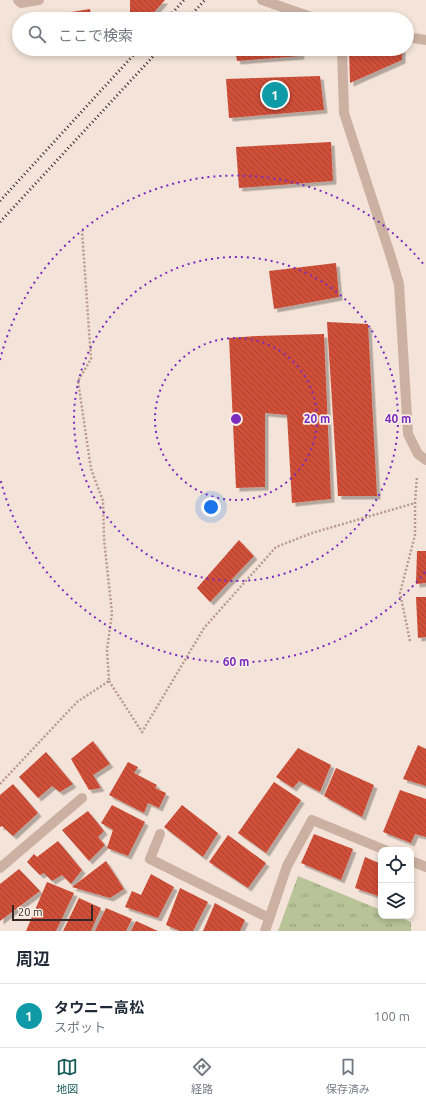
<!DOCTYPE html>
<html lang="ja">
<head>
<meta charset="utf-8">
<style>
  :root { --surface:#fff; --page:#f6f6f7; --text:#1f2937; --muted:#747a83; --line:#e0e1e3; --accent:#185b58 }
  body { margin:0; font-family:Ubuntu,"Noto Sans JP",sans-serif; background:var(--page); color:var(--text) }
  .controls { position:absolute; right:12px; bottom:12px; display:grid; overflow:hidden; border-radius:8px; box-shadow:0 2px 6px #0003 }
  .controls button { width:36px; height:36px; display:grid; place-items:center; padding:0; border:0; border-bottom:1px solid var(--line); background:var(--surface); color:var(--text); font:20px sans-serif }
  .scale { position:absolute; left:12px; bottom:10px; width:81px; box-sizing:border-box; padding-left:4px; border:2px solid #362925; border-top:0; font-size:11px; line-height:14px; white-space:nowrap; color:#362925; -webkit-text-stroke:3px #fbeee4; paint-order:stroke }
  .you { position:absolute; left:211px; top:507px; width:14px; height:14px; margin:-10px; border:3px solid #fff; border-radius:50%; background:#1a73e8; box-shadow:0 0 0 6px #1a73e833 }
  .badge { display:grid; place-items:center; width:26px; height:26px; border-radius:50%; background:var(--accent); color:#fff; font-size:13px; font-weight:700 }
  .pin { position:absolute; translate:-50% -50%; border:2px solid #fff; box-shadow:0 1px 4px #0006 }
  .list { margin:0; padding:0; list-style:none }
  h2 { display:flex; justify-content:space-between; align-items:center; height:52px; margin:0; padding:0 16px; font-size:17px }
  h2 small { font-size:13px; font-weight:400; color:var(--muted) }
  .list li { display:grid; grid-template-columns:26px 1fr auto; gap:12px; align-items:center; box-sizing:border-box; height:64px; padding:0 16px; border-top:1px solid var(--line) }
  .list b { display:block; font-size:15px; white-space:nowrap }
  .list p { margin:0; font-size:13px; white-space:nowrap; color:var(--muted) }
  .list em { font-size:13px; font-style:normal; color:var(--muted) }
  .icon { flex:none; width:22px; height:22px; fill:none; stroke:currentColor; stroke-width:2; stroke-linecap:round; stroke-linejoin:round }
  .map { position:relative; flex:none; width:426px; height:931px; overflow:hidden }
  .search { position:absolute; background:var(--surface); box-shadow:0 2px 6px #0003; left:12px; right:12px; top:12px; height:44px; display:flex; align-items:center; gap:10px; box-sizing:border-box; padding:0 14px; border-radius:22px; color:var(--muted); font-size:15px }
  .sheet { height:116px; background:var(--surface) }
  nav { display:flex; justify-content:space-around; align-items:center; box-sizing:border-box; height:56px; border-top:1px solid var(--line); background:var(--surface); font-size:11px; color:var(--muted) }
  nav a { display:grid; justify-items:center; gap:2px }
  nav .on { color:var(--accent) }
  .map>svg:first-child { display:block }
  .grass { fill:url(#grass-tufts) }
  .building { fill:url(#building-back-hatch); filter:url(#shadow) }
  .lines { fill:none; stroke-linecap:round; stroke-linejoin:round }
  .path { stroke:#b89b8d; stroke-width:2.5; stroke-dasharray:2 2; stroke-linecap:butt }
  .street { stroke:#ccb1a3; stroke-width:10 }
  .rail { stroke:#362925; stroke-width:3; stroke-dasharray:1 3; stroke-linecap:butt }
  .ring { fill:none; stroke:#7b2cbf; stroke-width:2; stroke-dasharray:2 4 }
  .centre { fill:#7b2cbf; stroke:#fbeee4; stroke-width:2 }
  .ring-label { font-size:12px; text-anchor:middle; font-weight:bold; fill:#7b2cbf; stroke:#fbeee4; stroke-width:3.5; stroke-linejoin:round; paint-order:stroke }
</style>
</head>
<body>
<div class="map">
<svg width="426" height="931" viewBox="0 0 426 931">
  <defs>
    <pattern id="grass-tufts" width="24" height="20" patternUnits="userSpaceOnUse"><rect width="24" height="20" fill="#b8c397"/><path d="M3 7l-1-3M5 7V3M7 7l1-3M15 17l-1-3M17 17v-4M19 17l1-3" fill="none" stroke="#969e7b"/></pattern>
    <pattern id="building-back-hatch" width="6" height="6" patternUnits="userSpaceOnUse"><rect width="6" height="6" fill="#d04f39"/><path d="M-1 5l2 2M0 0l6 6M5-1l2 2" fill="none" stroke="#aa4230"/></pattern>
    <filter id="shadow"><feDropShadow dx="3.5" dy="3.5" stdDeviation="0" flood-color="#0004"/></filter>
  </defs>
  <rect width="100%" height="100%" fill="#f3e3d8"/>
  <!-- grass -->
  <path class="grass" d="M298 876 381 910V916H396L411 922V931H278Z"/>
  <!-- building -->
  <g class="building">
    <path d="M130 0H165L148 19H130Z"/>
    <path d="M90 9 92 19H41L40 17Z"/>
    <path d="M235 49H300L301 56 237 61Z"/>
    <path d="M349 49H402V60L350 83Z"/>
    <path d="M320 76 324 110 229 118 226 79Z"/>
    <path d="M331 142 333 181 239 188 236 147Z"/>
    <path d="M336 263 339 297 274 309 269 271Z"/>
    <path d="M327 322 368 324 377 496H338Z"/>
    <path d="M324 334 331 499 292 503 287 415 265 413V487L236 488 229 338 257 336Z"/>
    <path d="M239 540 254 556 210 602 197 588Z"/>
    <path d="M417 551H426V583L416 584Z"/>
    <path d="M416 597H426V637L418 638Z"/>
    <path d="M93 741 110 764 93 775 101 788 89 790 71 759Z"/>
    <path d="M418 745 426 749V786L403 779Z"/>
    <path d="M298 748 331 765 320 792 299 781 293 788 276 777Z"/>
    <path d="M46 752 73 784 60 792 52 786 38 798 19 777Z"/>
    <path d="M128 762 138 767 134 773 157 785 155 788 166 793 159 808 148 803 144 813 109 795Z"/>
    <path d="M336 768 374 785 362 817 324 796Z"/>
    <path d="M274 782 301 800 266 853 238 833Z"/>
    <path d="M13 784 38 813 13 836 2 826 0 827V795Z"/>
    <path d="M400 790 426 799V837L415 834 411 843 383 832Z"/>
    <path d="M112 805 145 822 128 856 107 848 113 830 101 823Z"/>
    <path d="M182 805 218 833 203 857 164 827Z"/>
    <path d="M88 811 104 831 98 837 105 845 89 861 62 830Z"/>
    <path d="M314 834 353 849 341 880 301 863Z"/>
    <path d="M228 835 266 863 248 888 209 862Z"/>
    <path d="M58 841 82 870 71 884 62 875 52 881 44 873 40 875 27 862 34 854 37 857Z"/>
    <path d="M365 857 381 864V897L355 888Z"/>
    <path d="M106 861 124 889 110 898 72 887Z"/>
    <path d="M19 869 40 891 0 921V884Z"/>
    <path d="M151 874 174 887 158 918 125 907 132 891 141 895Z"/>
    <path d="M47 882 74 893 56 931H26Z"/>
    <path d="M180 888 208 902 193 931H180L166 925Z"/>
    <path d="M79 898 101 908 91 931H63Z"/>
    <path d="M215 903 245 920 240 931H203Z"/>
    <path d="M106 908 132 919 126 931H95Z"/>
    <path d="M136 921 158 931H131Z"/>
  </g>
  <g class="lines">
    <!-- path -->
    <g class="path">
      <path d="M410 641 400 593 415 535V503L417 476"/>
      <path d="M109 681 142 732 204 628 276 547 312 533 415 503"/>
      <path d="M0 784 77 702 109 681 107 650 112 613 104 539 103 501 91 469 78 381 91 359 82 231"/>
    </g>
    <!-- street -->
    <g class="street">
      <path d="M18 0 21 3 39 0"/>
      <path d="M262 0 317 19"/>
      <path d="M407 37 426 40"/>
      <path d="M342 49 344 113 391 257 399 284 408 434 418 454 426 460"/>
      <path d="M160 834 150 859 269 918"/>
      <path d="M411 861 426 867"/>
      <path d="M0 868 82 798"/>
      <path d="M265 931 287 866 312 820 385 850"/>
    </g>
    <!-- rail -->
    <g class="rail">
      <path d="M167 19 184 0"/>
      <path d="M187 19 205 0"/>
      <path d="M0 201 139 49"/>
      <path d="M0 222 160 49"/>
    </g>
  </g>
  <!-- distance rings -->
  <g class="ring">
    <circle cx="236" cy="419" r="81"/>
    <circle cx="236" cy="419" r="162"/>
    <path d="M425 572A243 243 0 0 1 0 478M0 360A243 243 0 0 1 425 266"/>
  </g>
  <circle cx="236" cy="419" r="6" class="centre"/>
  <g class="ring-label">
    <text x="317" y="423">20 m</text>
    <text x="398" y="423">40 m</text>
    <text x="236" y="666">60 m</text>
  </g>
</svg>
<div class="controls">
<button><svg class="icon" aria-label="locate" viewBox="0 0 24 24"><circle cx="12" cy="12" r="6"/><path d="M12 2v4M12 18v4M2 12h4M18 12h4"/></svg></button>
<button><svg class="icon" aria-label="layers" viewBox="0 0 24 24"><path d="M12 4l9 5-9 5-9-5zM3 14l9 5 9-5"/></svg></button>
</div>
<div class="scale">20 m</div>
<div class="you"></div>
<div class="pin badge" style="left:275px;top:95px;background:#0f9aa8">1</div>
<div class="search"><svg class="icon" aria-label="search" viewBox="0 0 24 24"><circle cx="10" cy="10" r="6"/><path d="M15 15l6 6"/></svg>ここで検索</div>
</div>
<section class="sheet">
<h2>周辺<small></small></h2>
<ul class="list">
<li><span class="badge" style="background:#0f9aa8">1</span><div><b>タウニー高松</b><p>スポット</p></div><em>100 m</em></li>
</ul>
</section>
<nav>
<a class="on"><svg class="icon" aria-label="map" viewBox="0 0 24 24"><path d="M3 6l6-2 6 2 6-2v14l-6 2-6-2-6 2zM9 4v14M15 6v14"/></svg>地図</a>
<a><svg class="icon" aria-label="directions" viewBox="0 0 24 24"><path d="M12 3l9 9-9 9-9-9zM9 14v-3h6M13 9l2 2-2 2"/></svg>経路</a>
<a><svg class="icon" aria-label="saved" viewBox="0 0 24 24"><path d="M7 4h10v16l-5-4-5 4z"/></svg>保存済み</a>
</nav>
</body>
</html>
